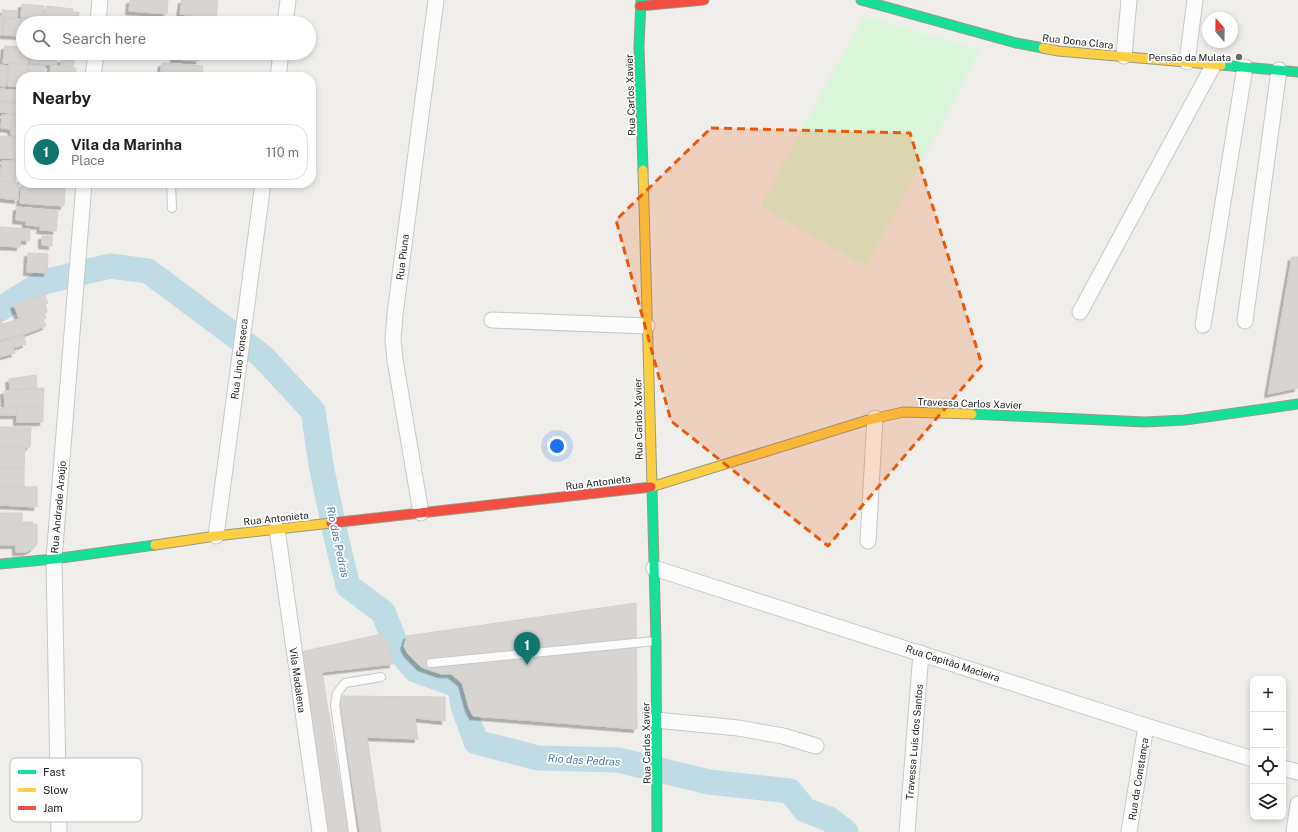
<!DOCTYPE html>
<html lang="en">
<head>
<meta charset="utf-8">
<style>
  :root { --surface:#fff; --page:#f6f6f6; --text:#202124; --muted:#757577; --line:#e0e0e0; --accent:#0f766e }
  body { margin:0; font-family:"Public Sans",sans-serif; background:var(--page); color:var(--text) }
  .controls { position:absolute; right:12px; bottom:12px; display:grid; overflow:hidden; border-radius:8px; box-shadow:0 2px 6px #0003 }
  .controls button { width:36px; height:36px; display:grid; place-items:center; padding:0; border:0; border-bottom:1px solid var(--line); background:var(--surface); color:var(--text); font:20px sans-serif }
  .compass { position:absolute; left:1202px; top:12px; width:36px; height:36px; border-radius:50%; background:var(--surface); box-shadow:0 2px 6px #0003; rotate:340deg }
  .you { position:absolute; left:557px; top:446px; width:14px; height:14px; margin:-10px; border:3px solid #fff; border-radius:50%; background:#1a73e8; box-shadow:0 0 0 6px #1a73e833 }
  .badge { display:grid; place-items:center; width:26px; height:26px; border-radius:50%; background:var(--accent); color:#fff; font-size:13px; font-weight:700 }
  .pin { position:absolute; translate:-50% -33px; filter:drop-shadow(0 1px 2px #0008) }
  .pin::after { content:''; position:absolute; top:21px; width:14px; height:12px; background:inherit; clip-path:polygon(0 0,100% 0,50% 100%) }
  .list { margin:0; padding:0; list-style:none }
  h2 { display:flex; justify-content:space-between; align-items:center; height:52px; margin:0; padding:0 16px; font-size:17px }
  h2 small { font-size:13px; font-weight:400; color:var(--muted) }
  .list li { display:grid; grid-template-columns:26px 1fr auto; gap:12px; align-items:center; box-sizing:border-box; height:56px; margin:0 8px 8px; padding:0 8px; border:1px solid var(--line); border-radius:16px }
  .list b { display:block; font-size:15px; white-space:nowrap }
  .list p { margin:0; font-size:13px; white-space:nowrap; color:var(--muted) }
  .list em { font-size:13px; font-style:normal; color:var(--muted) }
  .icon { flex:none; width:22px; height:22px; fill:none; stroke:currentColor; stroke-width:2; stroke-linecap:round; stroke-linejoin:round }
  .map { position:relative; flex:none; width:1298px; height:832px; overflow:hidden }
  .search { position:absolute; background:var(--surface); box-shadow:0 2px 6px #0003; left:16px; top:16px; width:300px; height:44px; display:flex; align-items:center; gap:10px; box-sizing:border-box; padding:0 14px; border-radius:22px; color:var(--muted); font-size:15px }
  .panel { position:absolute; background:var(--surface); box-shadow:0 2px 6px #0003; left:16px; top:72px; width:300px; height:116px; border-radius:16px }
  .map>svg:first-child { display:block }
  .park { fill:#daf5da }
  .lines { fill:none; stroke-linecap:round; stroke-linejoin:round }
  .river { stroke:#bfdbe3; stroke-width:25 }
  .building { fill:#d7d4d2; stroke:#d3d0cc; filter:url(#shadow) }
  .lane-casing { stroke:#c9c8c7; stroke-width:10 }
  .street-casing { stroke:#c9c8c7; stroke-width:17 }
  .fast-casing { stroke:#999a82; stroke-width:11 }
  .slow-casing { stroke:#999a82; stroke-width:11 }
  .jam-casing { stroke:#999a82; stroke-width:11 }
  .lane { stroke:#fdfcfc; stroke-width:8 }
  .street { stroke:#fdfcfc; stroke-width:15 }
  .fast { stroke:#16e098; stroke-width:9 }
  .slow { stroke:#ffcf43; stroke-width:9 }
  .jam { stroke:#f24e42; stroke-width:9 }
  .marked { fill:#e8590c; fill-opacity:0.2; stroke:#e8590c; stroke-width:3; stroke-dasharray:8 5; stroke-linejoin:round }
  .poi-dot { fill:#6a6968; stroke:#fff; stroke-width:1.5 }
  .labels { text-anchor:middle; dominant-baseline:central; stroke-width:3.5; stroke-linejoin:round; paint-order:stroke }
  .street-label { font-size:10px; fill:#222; stroke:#fff }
  .poi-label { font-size:10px; fill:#222; stroke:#fff; text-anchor:end }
  .water-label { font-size:11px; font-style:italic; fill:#4a7aab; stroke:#fff }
  .key { fill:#fff; stroke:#bdbdbd; stroke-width:1 }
  .key-label { font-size:11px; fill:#222 }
</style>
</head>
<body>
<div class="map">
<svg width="1298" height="832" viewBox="0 0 1298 832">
  <defs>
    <filter id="shadow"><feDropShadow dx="-3.5" dy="3.5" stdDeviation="0" flood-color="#0004"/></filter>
  </defs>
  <rect width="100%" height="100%" fill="#f0eeeb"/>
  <!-- park -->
  <path class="park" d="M864 16 980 50 867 267 760 206Z"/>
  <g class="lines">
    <!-- river -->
    <path class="river" d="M0 309 44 282 110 266 148 271 262 356 313 411 321 465 336 537 348 586 383 612 398 649 415 670 460 686 463 706 476 742 538 758 618 760 709 782 790 791 805 810 829 819 846 832"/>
  </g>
  <!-- building -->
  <g class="building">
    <path d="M130 0H168L167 14 129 11Z"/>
    <path d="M182 0H218L216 19 180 14Z"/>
    <path d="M22 4 44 6 43 19 21 17Z"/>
    <path d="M46 6 73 9 72 23 44 21Z"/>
    <path d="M2 10 17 11 16 18 3 17 2 35H0V16H2Z"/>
    <path d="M74 12H79L78 22H73Z"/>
    <path d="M110 17 144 21V23H110Z"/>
    <path d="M4 18 20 19 19 36 3 35Z"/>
    <path d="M22 18 36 19V23H23V34L21 33Z"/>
    <path d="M5 46 23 47V53H29L28 64 3 63Z"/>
    <path d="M31 53H57L56 65 30 63Z"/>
    <path d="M174 53H200L199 61 174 59Z"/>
    <path d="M61 59 74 60 73 67 61 66Z"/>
    <path d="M162 63 203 66 202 77H160Z"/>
    <path d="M9 64 28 65 27 77H21V87L8 86Z"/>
    <path d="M0 65 8 66 6 86H0Z"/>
    <path d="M29 65 45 66 44 77H28Z"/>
    <path d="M51 65 76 68 75 77H50Z"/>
    <path d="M0 89 21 91 20 102 0 101Z"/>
    <path d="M0 102 19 104 18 114 0 112Z"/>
    <path d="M2 115H12L11 129 1 128Z"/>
    <path d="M12 115 21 116V136L11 135Z"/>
    <path d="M0 136 21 137V159L0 158Z"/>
    <path d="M2 161H16L15 182 0 181Z"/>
    <path d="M0 181 19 183 18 200 0 198Z"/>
    <path d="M22 184 65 188 64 206 20 203Z"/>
    <path d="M17 207 58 211 56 231 40 230 41 226 26 225V221L16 220Z"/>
    <path d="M0 227 30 229 29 241 20 240V247L0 246Z"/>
    <path d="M42 236H52V246L42 245Z"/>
    <path d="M28 253 48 254 47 273 27 272Z"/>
    <path d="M1292 257H1298V388L1268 394Z"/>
    <path d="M44 294 48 303 45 304 47 312 44 313 46 318 43 319 46 326 25 334 14 305Z"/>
    <path d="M0 319H1L7 338 0 340Z"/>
    <path d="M19 319 25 334 7 338 3 324Z"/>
    <path d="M24 335 26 344 13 348 15 353 0 357V342Z"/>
    <path d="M36 375 37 388 10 390 9 379Z"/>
    <path d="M44 388 43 408H5L4 391Z"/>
    <rect x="0" y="408" width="17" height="7"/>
    <rect x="17" y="408" width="26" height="14"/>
    <path d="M0 427H31L30 447 0 446Z"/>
    <path d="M0 446 25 447 24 469 0 468Z"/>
    <path d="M0 468 24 469V487L0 486Z"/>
    <path d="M0 486 37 487V507L0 505Z"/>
    <path d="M0 513H22V522H33V525H0Z"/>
    <path d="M37 524V544L33 549 26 552H16V545H0V525Z"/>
    <path d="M636 603 637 729 473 716 469 708 462 683 451 674H441L421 667 408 654 404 646 407 636Z"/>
    <path d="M382 634 388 642 393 664 322 672 348 832H325L296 653Z"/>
    <path d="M339 696 445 697V721L415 718 418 739 367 737 381 832H360Z"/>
  </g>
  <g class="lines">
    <defs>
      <g id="lane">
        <path d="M171 183 172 208"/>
        <path d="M431 663 655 641"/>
        <path d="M353 832 335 705 337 693 345 683 381 677"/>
      </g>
      <g id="street">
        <path d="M98 23 100 0"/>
        <path d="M285 23 288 0"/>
        <path d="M1124 56 1129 0"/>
        <path d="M1187 62 1195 0"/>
        <path d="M93 77 96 53"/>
        <path d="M278 77 281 53"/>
        <path d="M1080 312 1214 64"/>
        <path d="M492 320 647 326"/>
        <path d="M1245 321 1279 70"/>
        <path d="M1203 325 1245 67"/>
        <path d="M421 513 395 360 393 339 395 314 436 0"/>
        <path d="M277 529 320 832"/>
        <path d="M216 536 263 183"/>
        <path d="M868 541 875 418"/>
        <path d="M654 568 1146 726 1253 759"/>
        <path d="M656 720 738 728 783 736 816 746"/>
        <path d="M1283 768 1298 772"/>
        <path d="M59 832 54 559 84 183"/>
        <path d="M907 832 921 653"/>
        <path d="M1129 832 1146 726"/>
        <path d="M1294 832 1298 804"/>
      </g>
      <g id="fast">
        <path d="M641 0 639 46 643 170"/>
        <path d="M861 0 1016 43 1043 48"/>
        <path d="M1221 65 1298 72"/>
        <path d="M972 414 1145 422 1185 420 1298 404"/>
        <path d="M652 486 656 641 657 832"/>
        <path d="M0 564 54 559 155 545"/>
      </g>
      <g id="slow">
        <path d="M1043 48 1058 51 1221 65"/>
        <path d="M643 170 652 486"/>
        <path d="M651 487 868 420 903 412 972 414"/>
        <path d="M155 545 216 536 331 523"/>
      </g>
      <g id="jam">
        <path d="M640 6 704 0"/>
        <path d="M331 523 651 487"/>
      </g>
    </defs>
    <!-- lane casing -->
    <use href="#lane" class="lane-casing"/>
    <!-- street casing -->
    <use href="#street" class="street-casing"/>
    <!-- fast casing -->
    <use href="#fast" class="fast-casing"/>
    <!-- slow casing -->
    <use href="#slow" class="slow-casing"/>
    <!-- jam casing -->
    <use href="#jam" class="jam-casing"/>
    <!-- lane -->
    <use href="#lane" class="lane"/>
    <!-- street -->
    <use href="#street" class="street"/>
    <!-- fast -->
    <use href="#fast" class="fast"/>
    <!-- slow -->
    <use href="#slow" class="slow"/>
    <!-- jam -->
    <use href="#jam" class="jam"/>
  </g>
  <!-- marked area -->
  <path class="marked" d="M711 128 910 133 982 365 828 546 671 421 616 220Z"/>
  <!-- markers -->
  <circle class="poi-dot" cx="1239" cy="57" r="4"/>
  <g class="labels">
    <!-- street labels -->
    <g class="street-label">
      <text transform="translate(1078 41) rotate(6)">Rua Dona Clara</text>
      <text transform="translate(630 95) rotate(-92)">Rua Carlos Xavier</text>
      <text transform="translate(402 257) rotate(-83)">Rua Piuna</text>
      <text transform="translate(239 359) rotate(-83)">Rua Lino Fonseca</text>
      <text transform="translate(970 403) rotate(2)">Travessa Carlos Xavier</text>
      <text transform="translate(638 419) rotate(-91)">Rua Carlos Xavier</text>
      <text transform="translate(598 482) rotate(-7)">Rua Antonieta</text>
      <text transform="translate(58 507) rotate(-85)">Rua Andrade Araújo</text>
      <text transform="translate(276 518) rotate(-6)">Rua Antonieta</text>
      <text transform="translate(953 663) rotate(18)">Rua Capitão Macieira</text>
      <text transform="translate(298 680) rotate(82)">Vila Madalena</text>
      <text transform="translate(914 742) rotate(-85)">Travessa Luís dos Santos</text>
      <text transform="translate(646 743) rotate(-91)">Rua Carlos Xavier</text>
      <text transform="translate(1138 779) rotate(-81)">Rua da Constança</text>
    </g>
    <!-- poi labels -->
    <g class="poi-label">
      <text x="1231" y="57">Pensão da Mulata</text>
    </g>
    <!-- water labels -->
    <g class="water-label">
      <text transform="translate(338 542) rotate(78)">Rio das Pedras</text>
      <text transform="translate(584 760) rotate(3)">Rio das Pedras</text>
    </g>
  </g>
  <!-- legend -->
  <rect x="10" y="758" width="132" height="64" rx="6" class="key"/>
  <rect x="18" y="770" width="18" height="4" fill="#16e098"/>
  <rect x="18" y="788" width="18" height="4" fill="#ffcf43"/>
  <rect x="18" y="806" width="18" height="4" fill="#f24e42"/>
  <g class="key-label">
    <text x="43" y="776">Fast</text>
    <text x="43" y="794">Slow</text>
    <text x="43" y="812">Jam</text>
  </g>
</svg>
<div class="controls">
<button>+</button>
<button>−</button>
<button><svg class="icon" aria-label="locate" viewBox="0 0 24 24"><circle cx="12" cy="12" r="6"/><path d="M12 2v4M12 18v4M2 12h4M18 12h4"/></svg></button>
<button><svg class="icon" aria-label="layers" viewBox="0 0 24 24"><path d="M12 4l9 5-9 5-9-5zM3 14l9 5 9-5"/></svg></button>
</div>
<svg class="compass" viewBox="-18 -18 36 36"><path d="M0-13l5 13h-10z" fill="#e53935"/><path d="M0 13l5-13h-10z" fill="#757577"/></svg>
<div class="you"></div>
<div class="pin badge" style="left:527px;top:665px">1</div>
<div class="search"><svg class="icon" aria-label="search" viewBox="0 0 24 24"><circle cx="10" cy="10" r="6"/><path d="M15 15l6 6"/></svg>Search here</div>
<section class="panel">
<h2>Nearby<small></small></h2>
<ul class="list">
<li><span class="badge">1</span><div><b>Vila da Marinha</b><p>Place</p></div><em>110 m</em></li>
</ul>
</section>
</div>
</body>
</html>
